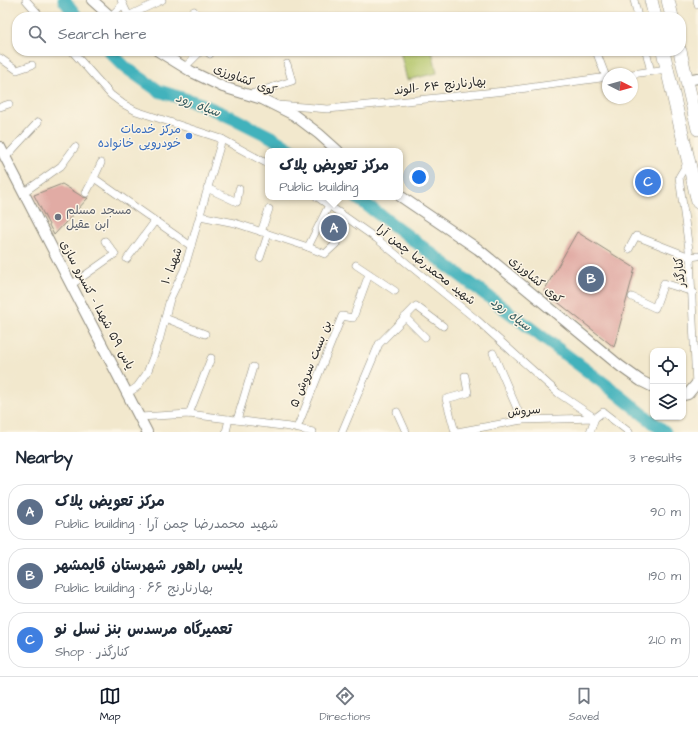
<!DOCTYPE html>
<html lang="en">
<head>
<meta charset="utf-8">
<style>
  :root { --surface:#fff; --page:#f6f6f7; --text:#1f2937; --muted:#747a83; --line:#e0e1e3; --accent:#111827 }
  body { margin:0; font-family:"Architects Daughter","Playpen Sans Arabic",sans-serif; background:var(--page); color:var(--text) }
  .controls { position:absolute; right:12px; bottom:12px; display:grid; overflow:hidden; border-radius:8px; box-shadow:0 1px 3px #0004 }
  .controls button { width:36px; height:36px; display:grid; place-items:center; padding:0; border:0; border-bottom:1px solid var(--line); background:var(--surface); color:var(--text); font:20px sans-serif }
  .compass { position:absolute; left:602px; top:68px; width:36px; height:36px; border-radius:50%; background:var(--surface); box-shadow:0 1px 3px #0004; rotate:96deg }
  .you { position:absolute; left:419px; top:177px; width:14px; height:14px; margin:-10px; border:3px solid #fff; border-radius:50%; background:#1a73e8; box-shadow:0 0 0 6px #1a73e833 }
  .badge { display:grid; place-items:center; width:26px; height:26px; border-radius:50%; background:var(--accent); color:#fff; font-size:13px; font-weight:700 }
  .pin { position:absolute; translate:-50% -50%; border:2px solid #fff; box-shadow:0 1px 4px #0006 }
  .popup { position:absolute; left:265px; top:148px; width:138px; height:52px; box-sizing:border-box; display:grid; place-content:center; border-radius:8px; background:var(--surface); filter:drop-shadow(0 1px 3px #0005); font-size:13px; white-space:nowrap; color:var(--muted) }
  .popup b { font-size:15px; color:var(--text) }
  .popup::after { content:''; position:absolute; left:50%; top:100%; margin-left:-8px; border:8px solid transparent; border-top-color:var(--surface) }
  .list { margin:0; padding:0; list-style:none }
  h2 { display:flex; justify-content:space-between; align-items:center; height:52px; margin:0; padding:0 16px; font-size:17px }
  h2 small { font-size:13px; font-weight:400; color:var(--muted) }
  .list li { display:grid; grid-template-columns:26px 1fr auto; gap:12px; align-items:center; box-sizing:border-box; height:56px; margin:0 8px 8px; padding:0 8px; border:1px solid var(--line); border-radius:16px }
  .list b { display:block; font-size:15px; white-space:nowrap }
  .list p { margin:0; font-size:13px; white-space:nowrap; color:var(--muted) }
  .list em { font-size:13px; font-style:normal; color:var(--muted) }
  .icon { flex:none; width:22px; height:22px; fill:none; stroke:currentColor; stroke-width:2; stroke-linecap:round; stroke-linejoin:round }
  .map { position:relative; flex:none; width:698px; height:432px; overflow:hidden }
  .search { position:absolute; background:var(--surface); box-shadow:0 1px 3px #0004; left:12px; right:12px; top:12px; height:44px; display:flex; align-items:center; gap:10px; box-sizing:border-box; padding:0 14px; border-radius:16px; color:var(--muted); font-size:15px }
  .sheet { height:244px; background:var(--surface) }
  nav { display:flex; justify-content:space-around; align-items:center; box-sizing:border-box; height:56px; border-top:1px solid var(--line); background:var(--surface); font-size:11px; color:var(--muted) }
  nav a { display:grid; justify-items:center; gap:2px }
  nav .on { color:var(--accent) }
  .map>svg:first-child { display:block }
  .green { fill:#b2c569; stroke:#6e784a }
  .lines { fill:none; stroke-linecap:round; stroke-linejoin:round }
  .river { stroke:#42b2bc; stroke-width:13 }
  .building { fill:#e1aba4 }
  .street-casing { stroke:#8e8a7c; stroke-width:8 }
  .secondary-casing { stroke:#8e8a7c; stroke-width:12 }
  .highway-casing { stroke:#8e8a7c; stroke-width:14 }
  .street { stroke:#fff; stroke-width:7 }
  .secondary { stroke:#fff; stroke-width:10 }
  .highway { stroke:#fff; stroke-width:13 }
  .shop-dot { fill:#3f7fe0; stroke:#fcf5e5; stroke-width:1.5 }
  .worship-dot { fill:#6b7280; stroke:#fcf5e5; stroke-width:1.5 }
  .labels { text-anchor:middle; dominant-baseline:central; stroke-width:3; stroke-linejoin:round; paint-order:stroke }
  .street-label { font-size:12px; fill:#2b2b2b; stroke:#fcf5e5 }
  .shop-label { font-size:12px; fill:#366cbe; stroke:#fcf5e5; text-anchor:end }
  .worship-label { font-size:12px; fill:#5b616d; stroke:#fcf5e5; text-anchor:start }
  .water-label { font-size:13px; font-style:italic; fill:#335a5e; stroke:#fcf5e5 }
</style>
</head>
<body>
<div class="map">
<svg width="698" height="432" viewBox="0 0 698 432">
  <rect width="100%" height="100%" fill="#fcf5e5"/>
  <filter id="ink" filterUnits="userSpaceOnUse"><feTurbulence type="fractalNoise" baseFrequency=".025" numOctaves="2"/><feDisplacementMap in="SourceGraphic" scale="8" xChannelSelector="R" yChannelSelector="G"/><feConvolveMatrix kernelMatrix="1 2 1 2 8 2 1 2 1" color-interpolation-filters="sRGB"/></filter>
  <filter id="wash" filterUnits="userSpaceOnUse"><feTurbulence type="fractalNoise" baseFrequency=".012" numOctaves="4" result="noise"/><feDisplacementMap in="SourceGraphic" scale="16" xChannelSelector="R" yChannelSelector="G"/><feGaussianBlur stdDeviation="0.9" result="paint"/><feColorMatrix in="noise" values="0 0 0 0 0 0 0 0 0 0 0 0 0 0 0 0 0 1.4 0 .05"/><feComposite in="paint" operator="in"/></filter>
  <g filter="url(#wash)">
    <rect width="100%" height="100%" fill="#f2e8cd"/>
    <!-- green -->
    <path class="green" d="M400 51H432L437 73 407 80Z"/>
    <g class="lines">
      <!-- river -->
      <g class="river">
        <path d="M64 0 77 17"/>
        <path d="M109 51 125 67 159 91 201 104 237 120 271 137 293 151"/>
        <path d="M356 197 614 391 665 432"/>
      </g>
    </g>
    <g id="blocks">
      <!-- building -->
      <g class="building">
        <path d="M62 184 83 197 88 198 54 235 34 195Z"/>
        <path d="M332 218 343 226 338 237 325 231Z"/>
        <path d="M577 232 635 268 614 347 544 291Z"/>
      </g>
    </g>
  </g>
  <g filter="url(#ink)">
    <use href="#blocks" fill-opacity="0" stroke="#8e8a7c" stroke-width="1"/>
    <g class="lines">
      <defs>
        <g id="street">
          <path d="M26 0 41 17"/>
          <path d="M121 0 129 17"/>
          <path d="M634 0 638 17"/>
          <path d="M697 0 698 5"/>
          <path d="M128 16 162 0"/>
          <path d="M110 17 123 4"/>
          <path d="M185 17 194 11"/>
          <path d="M72 51 111 95 123 104 136 111 222 139 268 164"/>
          <path d="M206 51 210 54"/>
          <path d="M596 51 606 77"/>
          <path d="M646 51 651 72"/>
          <path d="M0 58 17 70 32 65"/>
          <path d="M184 68 201 51"/>
          <path d="M632 74 667 69"/>
          <path d="M248 95 292 81 287 64"/>
          <path d="M278 105 328 109 505 91 608 77"/>
          <path d="M0 107 9 104"/>
          <path d="M5 158 38 122"/>
          <path d="M688 162 679 177 690 257 696 385"/>
          <path d="M101 163 94 178 191 246"/>
          <path d="M207 188 237 202 239 189"/>
          <path d="M23 193 61 166 75 147"/>
          <path d="M86 193 94 178"/>
          <path d="M317 197 377 239 477 320 558 393 595 418 603 412 629 432"/>
          <path d="M200 216 235 223 308 247 329 205"/>
          <path d="M261 232 269 209"/>
          <path d="M308 247 325 254 338 242"/>
          <path d="M629 249 636 236 690 257 698 256"/>
          <path d="M260 258 268 234"/>
          <path d="M127 259 155 221"/>
          <path d="M356 265 395 291"/>
          <path d="M71 285 115 254 105 241"/>
          <path d="M632 297 655 308 664 283 693 292"/>
          <path d="M405 317 425 337"/>
          <path d="M165 318 205 334"/>
          <path d="M493 353 522 420"/>
          <path d="M128 393 137 387 147 373 159 341 170 299 184 270 222 139"/>
          <path d="M397 412 406 432"/>
          <path d="M189 414 211 358"/>
          <path d="M140 417 189 414 290 427 313 432"/>
          <path d="M237 420 253 367"/>
          <path d="M297 428 342 316 353 318 369 274"/>
          <path d="M226 432 229 419"/>
          <path d="M342 432 379 344 416 306 443 326"/>
          <path d="M455 432 446 399 468 393 465 376"/>
          <path d="M457 432 522 420 595 418 590 432"/>
        </g>
        <g id="secondary">
          <path d="M92 0 111 17"/>
          <path d="M158 51 192 72 223 87 262 99 294 115 319 134 338 151"/>
          <path d="M686 80 698 78"/>
          <path d="M0 147 147 432"/>
          <path d="M400 196 478 249 620 366 641 381 653 387"/>
          <path d="M683 395 688 394 698 382"/>
        </g>
        <g id="highway">
          <path d="M651 0 655 17"/>
          <path d="M668 0 672 17"/>
          <path d="M663 51 698 202"/>
          <path d="M680 51 698 129"/>
        </g>
      </defs>
      <!-- street casing -->
      <use href="#street" class="street-casing"/>
      <!-- secondary casing -->
      <use href="#secondary" class="secondary-casing"/>
      <!-- highway casing -->
      <use href="#highway" class="highway-casing"/>
      <!-- street -->
      <use href="#street" class="street"/>
      <!-- secondary -->
      <use href="#secondary" class="secondary"/>
      <!-- highway -->
      <use href="#highway" class="highway"/>
    </g>
  </g>
  <!-- markers -->
  <circle class="shop-dot" cx="189" cy="136" r="4"/>
  <circle class="worship-dot" cx="58" cy="217" r="4"/>
  <g class="labels">
    <!-- street labels -->
    <g class="street-label">
      <text transform="translate(245 80) rotate(21)">کوی کشاورزی</text>
      <text transform="translate(440 86) rotate(-6)">بهارنارنج ۶۴ -الوند</text>
      <text transform="translate(426 265) rotate(38)">شهید محمدرضا چمن آرا</text>
      <text transform="translate(172 266) rotate(-69)">شهدا ۱۰</text>
      <text transform="translate(680 272) rotate(-95)">کنارگذر</text>
      <text transform="translate(536 280) rotate(40)">کوی کشاورزی</text>
      <text transform="translate(97 305) rotate(62)">یاس ۵۹ شهدا - کنسرو سازی</text>
      <text transform="translate(311 364) rotate(-68)">بن بست سروش ۵</text>
      <text transform="translate(524 411) rotate(-5)">سروش</text>
    </g>
    <!-- shop labels -->
    <g class="shop-label">
      <text x="181" y="129">مرکز خدمات<tspan x="181" dy="14">خودرویی خانواده</tspan></text>
    </g>
    <!-- worship labels -->
    <g class="worship-label">
      <text x="66" y="210">مسجد مسلم<tspan x="66" dy="14">ابن عقیل</tspan></text>
    </g>
    <!-- water labels -->
    <g class="water-label">
      <text transform="translate(198 105) rotate(20)">سیاه رود</text>
      <text transform="translate(511 314) rotate(37)">سیاه رود</text>
    </g>
  </g>
</svg>
<div class="controls">
<button><svg class="icon" aria-label="locate" viewBox="0 0 24 24"><circle cx="12" cy="12" r="6"/><path d="M12 2v4M12 18v4M2 12h4M18 12h4"/></svg></button>
<button><svg class="icon" aria-label="layers" viewBox="0 0 24 24"><path d="M12 4l9 5-9 5-9-5zM3 14l9 5 9-5"/></svg></button>
</div>
<svg class="compass" viewBox="-18 -18 36 36"><path d="M0-13l5 13h-10z" fill="#e53935"/><path d="M0 13l5-13h-10z" fill="#747a83"/></svg>
<div class="you"></div>
<div class="pin badge" style="left:334px;top:228px;background:#5c6f8a">A</div>
<div class="popup"><b>مرکز تعویض پلاک</b>Public building</div>
<div class="pin badge" style="left:591px;top:279px;background:#5c6f8a">B</div>
<div class="pin badge" style="left:648px;top:182px;background:#3f7fe0">C</div>
<div class="search"><svg class="icon" aria-label="search" viewBox="0 0 24 24"><circle cx="10" cy="10" r="6"/><path d="M15 15l6 6"/></svg>Search here</div>
</div>
<section class="sheet">
<h2>Nearby<small>3 results</small></h2>
<ul class="list">
<li><span class="badge" style="background:#5c6f8a">A</span><div><b>مرکز تعویض پلاک</b><p>Public building · شهید محمدرضا چمن آرا</p></div><em>90 m</em></li>
<li><span class="badge" style="background:#5c6f8a">B</span><div><b>پلیس راهور شهرستان قایمشهر</b><p>Public building · بهارنارنج ۶۶</p></div><em>190 m</em></li>
<li><span class="badge" style="background:#3f7fe0">C</span><div><b>تعمیرگاه مرسدس بنز نسل نو</b><p>Shop · کنارگذر</p></div><em>210 m</em></li>
</ul>
</section>
<nav>
<a class="on"><svg class="icon" aria-label="map" viewBox="0 0 24 24"><path d="M3 6l6-2 6 2 6-2v14l-6 2-6-2-6 2zM9 4v14M15 6v14"/></svg>Map</a>
<a><svg class="icon" aria-label="directions" viewBox="0 0 24 24"><path d="M12 3l9 9-9 9-9-9zM9 14v-3h6M13 9l2 2-2 2"/></svg>Directions</a>
<a><svg class="icon" aria-label="saved" viewBox="0 0 24 24"><path d="M7 4h10v16l-5-4-5 4z"/></svg>Saved</a>
</nav>
</body>
</html>
